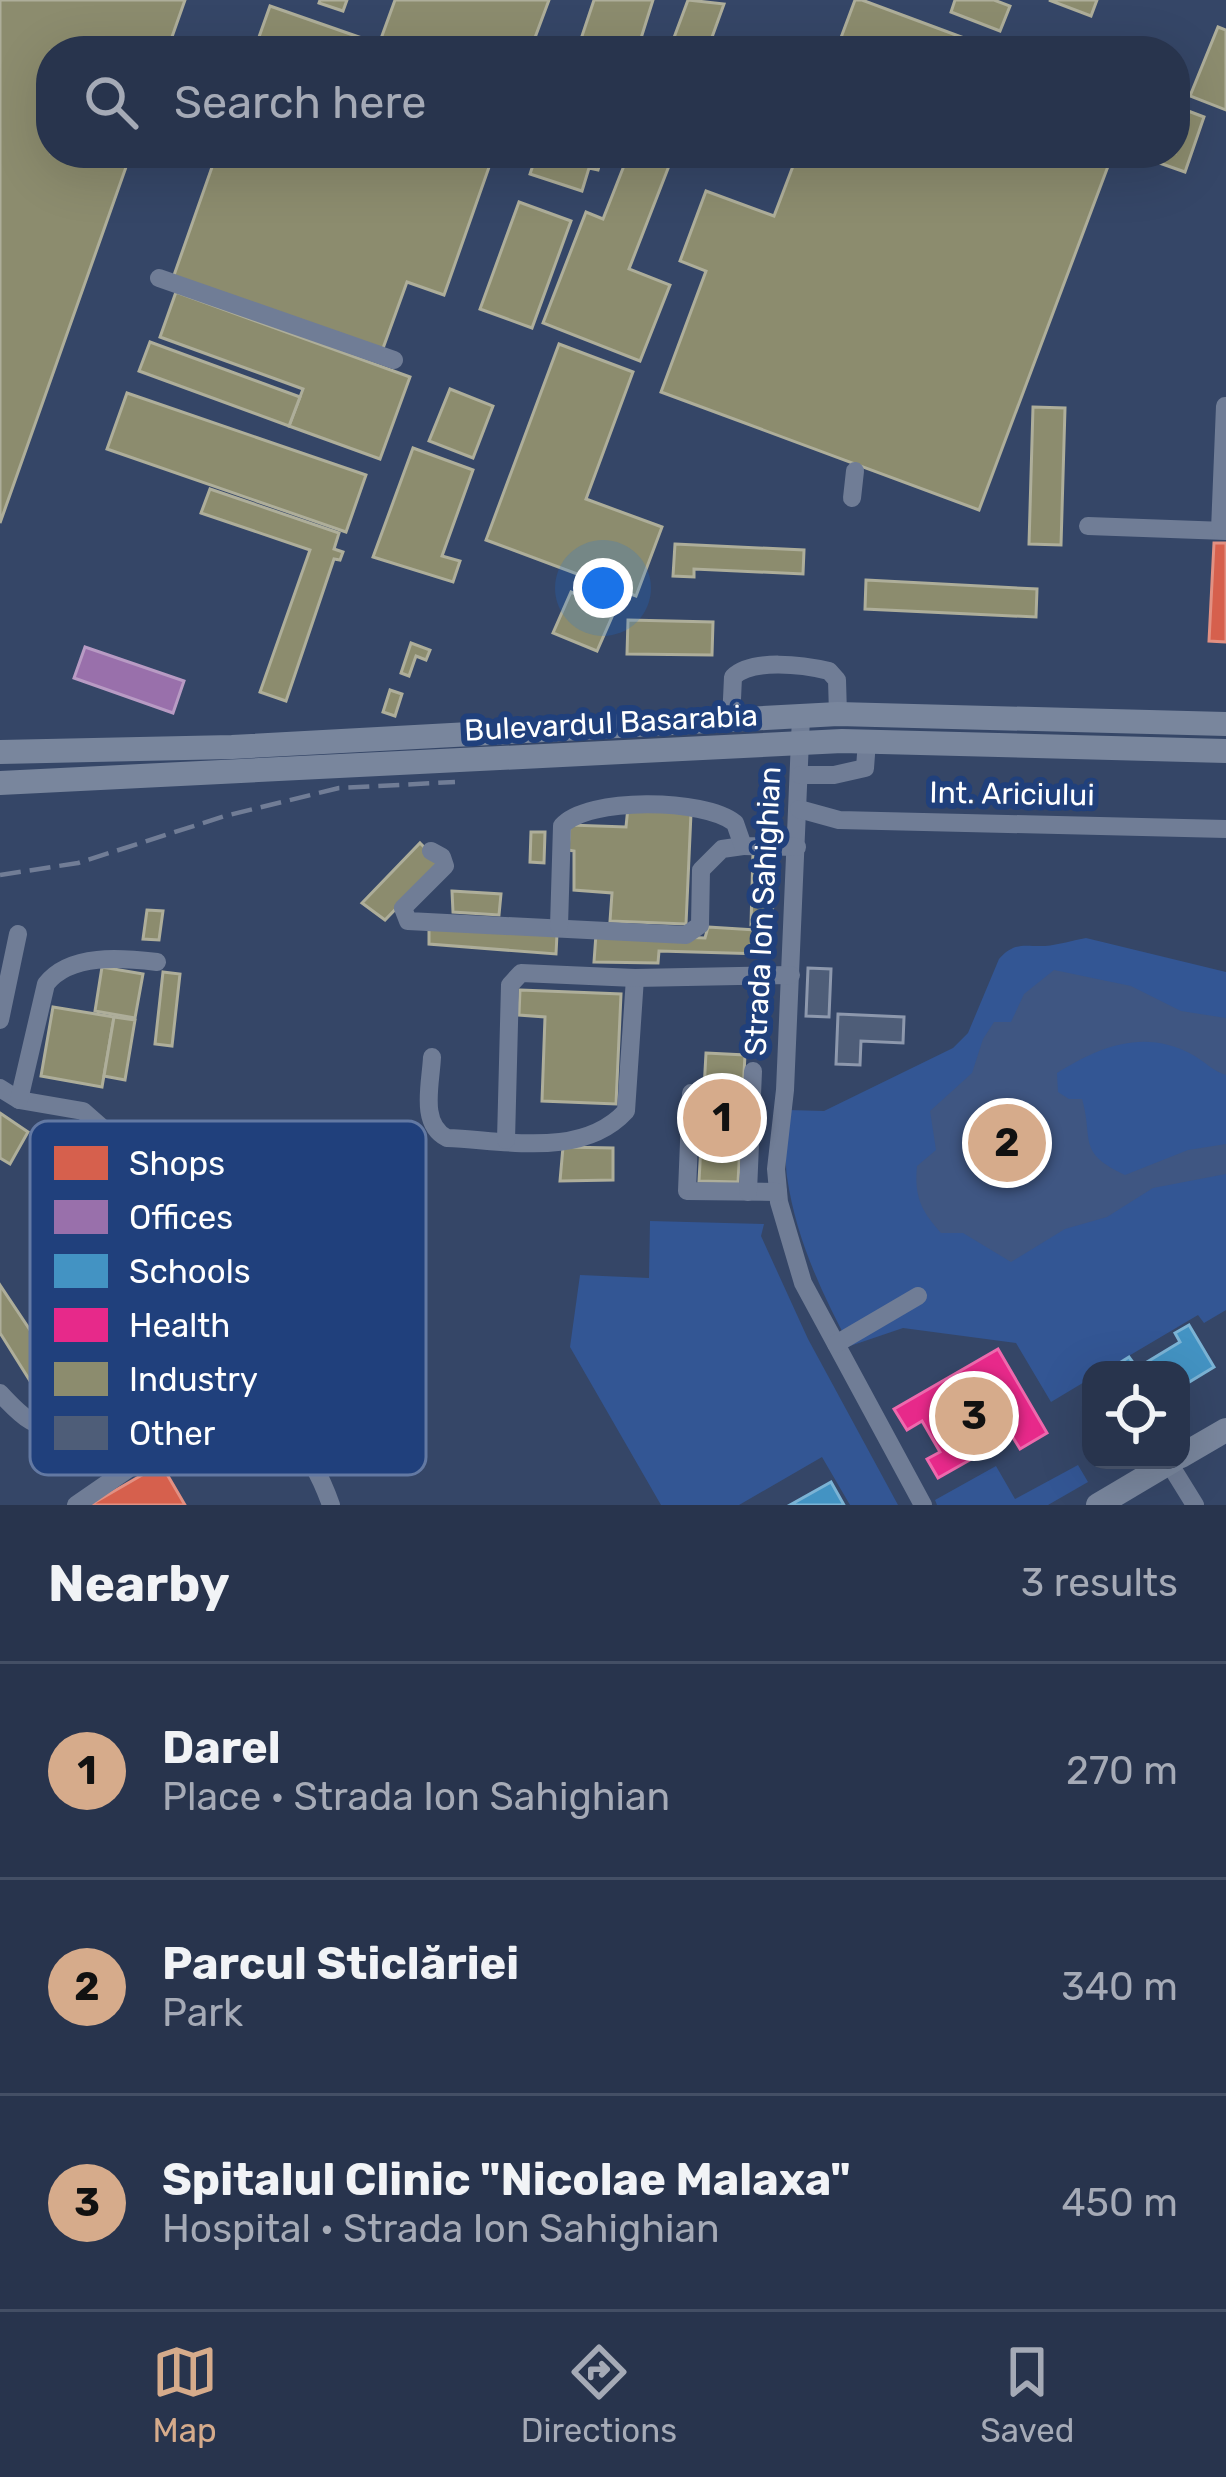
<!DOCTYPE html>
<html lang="en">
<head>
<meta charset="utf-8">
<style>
  :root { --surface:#28344d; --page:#343f57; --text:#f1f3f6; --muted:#a5aab6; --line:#444f65; --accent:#d6ab8b }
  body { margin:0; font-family:Rubik,sans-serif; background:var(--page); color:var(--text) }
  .controls { position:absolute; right:36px; bottom:36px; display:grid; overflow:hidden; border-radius:24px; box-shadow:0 12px 48px #0002 }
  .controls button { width:108px; height:108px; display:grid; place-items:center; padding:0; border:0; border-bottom:3px solid var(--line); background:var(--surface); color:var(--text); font:60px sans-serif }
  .you { position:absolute; left:603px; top:588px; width:42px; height:42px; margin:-30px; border:9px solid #fff; border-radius:50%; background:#1a73e8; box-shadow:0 0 0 18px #1a73e833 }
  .badge { display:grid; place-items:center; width:78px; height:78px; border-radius:50%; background:var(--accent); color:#111; font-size:39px; font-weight:700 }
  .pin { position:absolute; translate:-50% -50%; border:6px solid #fff; box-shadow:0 3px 12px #0006 }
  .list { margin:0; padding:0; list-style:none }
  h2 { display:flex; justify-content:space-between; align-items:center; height:156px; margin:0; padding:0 48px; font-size:51px }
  h2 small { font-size:39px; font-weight:400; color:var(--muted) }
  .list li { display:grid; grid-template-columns:78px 1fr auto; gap:36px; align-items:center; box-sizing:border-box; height:216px; padding:0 48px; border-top:3px solid var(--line) }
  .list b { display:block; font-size:45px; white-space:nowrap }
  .list p { margin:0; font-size:39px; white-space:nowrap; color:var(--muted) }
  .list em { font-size:39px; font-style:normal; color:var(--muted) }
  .icon { flex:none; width:66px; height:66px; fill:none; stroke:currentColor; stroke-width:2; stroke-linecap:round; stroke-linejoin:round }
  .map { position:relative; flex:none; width:1226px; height:1505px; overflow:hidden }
  .search { position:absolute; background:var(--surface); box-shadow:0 12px 48px #0002; left:36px; right:36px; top:36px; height:132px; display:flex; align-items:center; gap:30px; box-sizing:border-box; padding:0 42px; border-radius:48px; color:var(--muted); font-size:45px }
  .sheet { height:804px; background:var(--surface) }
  nav { display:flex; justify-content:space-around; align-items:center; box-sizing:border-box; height:168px; border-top:3px solid var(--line); background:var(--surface); font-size:33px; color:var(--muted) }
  nav a { display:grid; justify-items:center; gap:6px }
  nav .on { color:var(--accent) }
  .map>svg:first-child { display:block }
  .green { fill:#335694 }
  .water { fill:#3f5682 }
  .shops { fill:#d6604d; stroke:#e29082; stroke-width:3 }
  .offices { fill:#9970ab; stroke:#b89bc4; stroke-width:3 }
  .schools { fill:#4393c3; stroke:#7bb3d5; stroke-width:3 }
  .health { fill:#e7298a; stroke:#ee69ad; stroke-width:3 }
  .industry { fill:#8c8c6e; stroke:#aeae9a; stroke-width:3 }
  .building { fill:#4e5d78; stroke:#8d98ad; stroke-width:3 }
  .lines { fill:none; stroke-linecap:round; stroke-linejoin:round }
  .minor { stroke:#707d96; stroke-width:18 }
  .major { stroke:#79869d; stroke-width:24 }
  .rail { stroke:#717d96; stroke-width:4.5; stroke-dasharray:21 9; stroke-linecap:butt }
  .labels { text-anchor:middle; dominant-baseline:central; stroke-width:12; stroke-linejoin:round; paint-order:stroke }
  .street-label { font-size:30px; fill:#fff; stroke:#20407c }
  .key { fill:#20407c; stroke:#6379a3; stroke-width:3 }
  .key-label { font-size:33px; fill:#fff }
</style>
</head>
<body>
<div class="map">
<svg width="1226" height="1505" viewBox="0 0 1226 1505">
  <rect width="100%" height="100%" fill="#354667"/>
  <!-- green -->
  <g class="green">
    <path d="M1086 938 1226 972V1310L1204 1323 1198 1315 1105 1370H1091V1378L1051 1402 1016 1343 903 1328 850 1346C821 1292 796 1238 787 1177 784 1155 788 1131 788 1110L824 1111 953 1048 968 1033 999 959C1015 941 1025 947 1045 946 1059 945 1073 940 1086 938Z"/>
    <path d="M650 1221 764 1224 761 1236 808 1339 898 1505H850L822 1457 739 1505H661L570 1347 580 1275 649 1278Z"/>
    <path d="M1078 1465 1088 1482 1048 1505H937L935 1500 996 1466 1015 1499Z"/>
  </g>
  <!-- water -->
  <path class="water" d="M1054 970 1131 986 1181 1011 1226 1018V1075C1213 1071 1205 1062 1193 1055 1145 1028 1100 1046 1057 1073L1058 1092 1069 1099H1082C1094 1140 1076 1152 1125 1175L1188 1150 1226 1144V1174L1153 1188 1107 1217 1065 1229 1011 1262 963 1233H941C921 1211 914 1196 917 1166L936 1150 930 1111 972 1073 983 1039 994 1022H1011L1024 994Z"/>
  <!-- shops -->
  <g class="shops">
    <path d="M1214 543H1226V642L1209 641Z"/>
    <path d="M161 1464 185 1505H90Z"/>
  </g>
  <!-- offices -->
  <path class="offices" d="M85 647 184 681 173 713 74 678Z"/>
  <!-- schools -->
  <g class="schools">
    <path d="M1189 1325 1214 1367 1181 1387V1370H1115L1113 1367 1129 1357 1137 1368 1180 1342 1175 1333Z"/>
    <path d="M831 1482 844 1505H790Z"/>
  </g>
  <!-- health -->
  <path class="health" d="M998 1349 1047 1433 1020 1449 1012 1436 938 1478 927 1459 940 1452 922 1421 907 1430 894 1409Z"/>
  <!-- industry -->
  <g class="industry">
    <path d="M0 0H185L167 51H51V153H131L0 523Z"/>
    <path d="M320 0H347L343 11 319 3Z"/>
    <path d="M395 0H549L530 51H254L270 6 379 44Z"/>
    <path d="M594 0H653L637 51H577Z"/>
    <path d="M688 0 724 4 707 51H669Z"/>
    <path d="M855 0H862L999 51H836Z"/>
    <path d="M955 0H994L1010 6 1000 31 951 12Z"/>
    <path d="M1049 0H1097L1091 16Z"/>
    <path d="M1218 27 1226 30V110L1190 96Z"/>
    <path d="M1175 106 1204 117 1185 172 1151 160 1154 153H1175Z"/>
    <path d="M217 153H494L444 295 407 282 382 351 173 278Z"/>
    <path d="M537 153 570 158 572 153H603L598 170 589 168 582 191 530 174Z"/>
    <path d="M629 153H674L629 269 670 285 640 361 543 323 586 212 603 219Z"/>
    <path d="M798 153H1113L979 510 661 392 706 271 680 261 706 191 774 216Z"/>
    <path d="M519 202 571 221 532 328 480 309Z"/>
    <path d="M176 292 410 377 380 459 289 426 303 389 160 337Z"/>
    <path d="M150 342 300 397 289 426 139 371Z"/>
    <path d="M559 344 633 372 586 499 662 527 636 596 486 540Z"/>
    <path d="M450 389 493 406 473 458 429 441Z"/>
    <path d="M127 393 366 475 346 532 107 449Z"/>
    <path d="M1033 407 1065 408 1061 545 1029 544Z"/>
    <path d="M413 448 473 470 442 556 460 561 453 582 373 557Z"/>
    <path d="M210 489 339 533 334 549 343 552 340 560 334 559 286 701 260 692 310 550 201 513Z"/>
    <path d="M675 544 804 550 803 574 694 569V577L673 576Z"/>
    <path d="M866 580 1037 589 1036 617 865 609Z"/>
    <path d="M571 592 615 610 597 651 553 633Z"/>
    <path d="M628 620 713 622 712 655 627 654Z"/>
    <path d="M411 643 430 650 426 660 416 656 409 676 401 673Z"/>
    <path d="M390 690 402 694 395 716 383 712Z"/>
    <path d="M628 807 691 813 686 924 610 921 612 893 574 890V851L568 850 570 825 626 827Z"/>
    <path d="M531 832H545L544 863 530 862Z"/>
    <path d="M420 843 440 863 385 920 362 903Z"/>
    <path d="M753 853 777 855 771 927 751 925Z"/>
    <path d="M452 891 501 894 499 915 453 912Z"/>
    <path d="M147 910 163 911 159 940 143 939Z"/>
    <path d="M708 927 770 931 768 954 659 951 658 963 594 962 596 934 705 938Z"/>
    <path d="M429 928 557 934 556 954 429 944Z"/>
    <path d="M102 967 143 974 135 1018 95 1011Z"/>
    <path d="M163 972 180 974 172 1046 155 1044Z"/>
    <path d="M520 990 621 994 616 1104 542 1101 545 1017 519 1015Z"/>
    <path d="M53 1007 114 1017 102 1087 41 1076Z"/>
    <path d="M114 1017 135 1020 125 1080 104 1076Z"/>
    <path d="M706 1053 745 1055 738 1182 699 1181Z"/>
    <path d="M0 1113 28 1132 10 1164 0 1158Z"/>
    <path d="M563 1147 613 1148V1180L560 1181Z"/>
    <path d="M0 1285 60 1375 37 1392 0 1333Z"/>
  </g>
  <!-- building -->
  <g class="building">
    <path d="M808 968 831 969 829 1017 806 1016Z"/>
    <path d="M838 1014 904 1017 903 1043 861 1041 860 1065 836 1064Z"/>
  </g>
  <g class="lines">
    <!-- minor -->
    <g class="minor">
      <path d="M159 278 394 360"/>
      <path d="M852 498 855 471"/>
      <path d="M1088 526 1226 531"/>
      <path d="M1220 530 1225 406"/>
      <path d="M801 717 785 1090 776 1169 779 1202 803 1283 923 1505"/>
      <path d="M731 721 733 677C752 658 804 665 829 671L837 680 838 714"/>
      <path d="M800 775H834L865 768 867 741"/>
      <path d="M799 809 839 820 1226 829"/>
      <path d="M431 851 442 857 445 866 403 908 408 921 686 935 700 925 701 870 722 849 743 846"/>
      <path d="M559 926 562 826C587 797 704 798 735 823L743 846 797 847"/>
      <path d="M0 1020 18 934"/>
      <path d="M432 1057C431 1083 419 1124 447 1138 505 1140 582 1159 626 1111L635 978"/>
      <path d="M0 1088 19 1100 83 1111 108 1133"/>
      <path d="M691 1093 687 1191 778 1192"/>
      <path d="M19 1100 46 984C70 953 122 958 157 962"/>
      <path d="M506 1140 510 985 521 973 635 978 791 975"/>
      <path d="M748 1192 753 1071"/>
      <path d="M274 1312 289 1386 291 1433"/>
      <path d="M836 1344 918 1296"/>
      <path d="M0 1393C22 1417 37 1432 71 1429L122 1387"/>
      <path d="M1169 1463 1195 1505"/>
      <path d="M76 1505 218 1407C275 1389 315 1460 331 1505"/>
    </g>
    <!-- major -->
    <g class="major">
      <path d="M0 752 232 747 838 714 1226 724"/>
      <path d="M0 783 842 741 1226 751"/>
      <path d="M1181 1456 1226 1430"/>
      <path d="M1098 1505 1174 1460"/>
    </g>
    <!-- rail -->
    <path class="rail" d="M0 875 78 863 225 816 339 788 455 782"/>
  </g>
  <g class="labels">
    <!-- street labels -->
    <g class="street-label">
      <text transform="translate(611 723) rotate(-3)">Bulevardul Basarabia</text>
      <text transform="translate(1012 794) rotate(1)">Int. Ariciului</text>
      <text transform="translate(763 911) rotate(-87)">Strada Ion Sahighian</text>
    </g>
  </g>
  <!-- legend -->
  <rect x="30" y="1121" width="396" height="354" rx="18" class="key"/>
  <rect x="54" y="1146" width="54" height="34" fill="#d6604d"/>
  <rect x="54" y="1200" width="54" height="34" fill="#9970ab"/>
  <rect x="54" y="1254" width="54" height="34" fill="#4393c3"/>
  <rect x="54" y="1308" width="54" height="34" fill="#e7298a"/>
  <rect x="54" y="1362" width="54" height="34" fill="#8c8c6e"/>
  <rect x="54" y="1416" width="54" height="34" fill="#4e5d78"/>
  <g class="key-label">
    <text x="129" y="1175">Shops</text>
    <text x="129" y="1229">Offices</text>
    <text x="129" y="1283">Schools</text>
    <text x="129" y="1337">Health</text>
    <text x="129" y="1391">Industry</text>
    <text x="129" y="1445">Other</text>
  </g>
</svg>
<div class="controls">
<button><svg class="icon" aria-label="locate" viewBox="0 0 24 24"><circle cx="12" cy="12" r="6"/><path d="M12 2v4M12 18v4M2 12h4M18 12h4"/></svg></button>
</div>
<div class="you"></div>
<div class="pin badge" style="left:722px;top:1118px">1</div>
<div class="pin badge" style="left:1007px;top:1143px">2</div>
<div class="pin badge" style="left:974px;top:1416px">3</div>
<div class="search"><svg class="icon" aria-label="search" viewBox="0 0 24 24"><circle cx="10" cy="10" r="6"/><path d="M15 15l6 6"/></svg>Search here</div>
</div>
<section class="sheet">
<h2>Nearby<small>3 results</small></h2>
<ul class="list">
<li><span class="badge">1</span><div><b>Darel</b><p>Place · Strada Ion Sahighian</p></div><em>270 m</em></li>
<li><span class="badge">2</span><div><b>Parcul Sticlăriei</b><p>Park</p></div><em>340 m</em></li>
<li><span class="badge">3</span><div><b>Spitalul Clinic &quot;Nicolae Malaxa&quot;</b><p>Hospital · Strada Ion Sahighian</p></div><em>450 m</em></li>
</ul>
</section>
<nav>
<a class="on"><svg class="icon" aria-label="map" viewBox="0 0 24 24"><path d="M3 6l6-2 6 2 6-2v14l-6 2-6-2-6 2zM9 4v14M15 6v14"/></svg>Map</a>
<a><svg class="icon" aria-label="directions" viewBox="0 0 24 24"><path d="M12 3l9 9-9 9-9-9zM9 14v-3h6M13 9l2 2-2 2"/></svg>Directions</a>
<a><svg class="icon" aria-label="saved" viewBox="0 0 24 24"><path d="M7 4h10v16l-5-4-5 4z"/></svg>Saved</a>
</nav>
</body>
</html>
